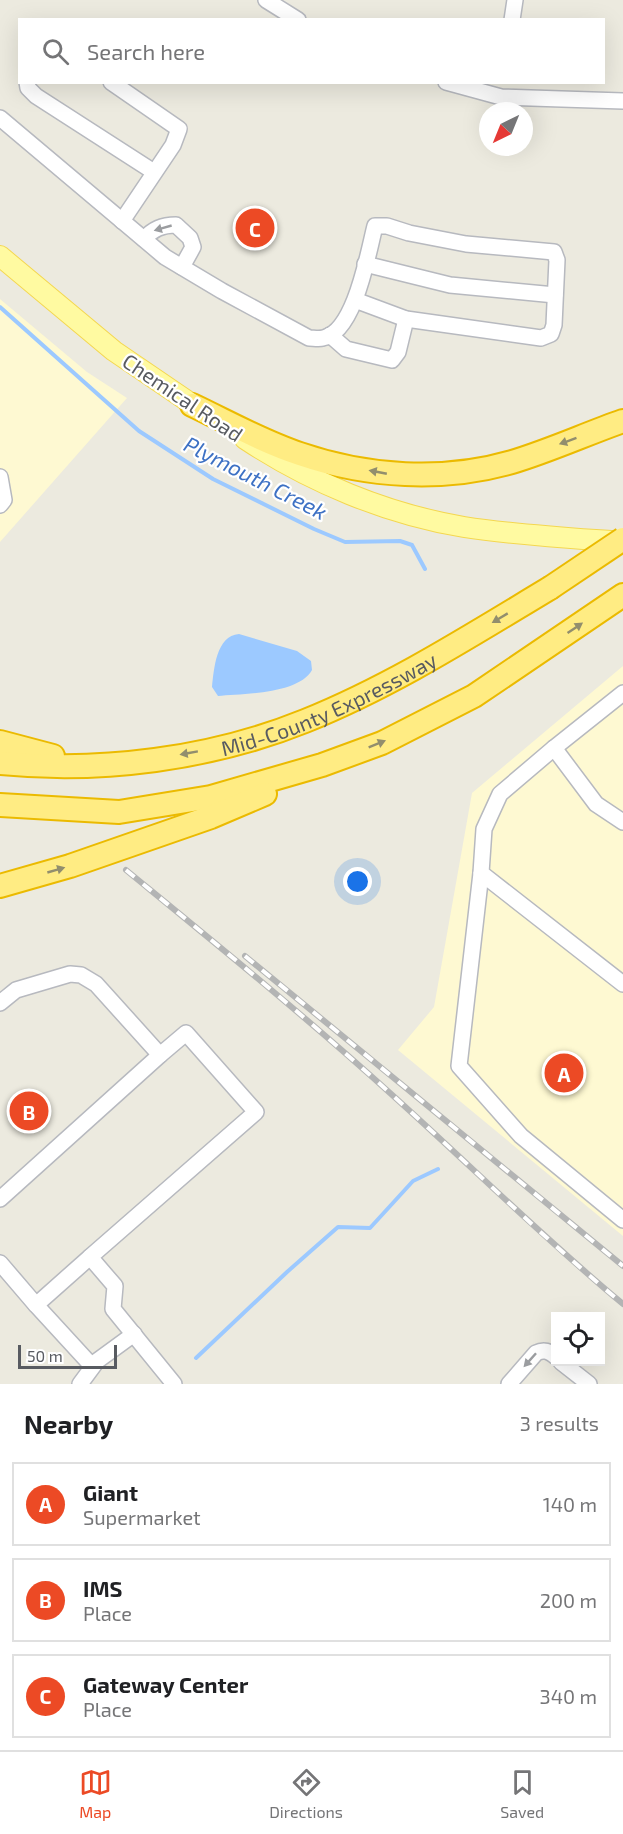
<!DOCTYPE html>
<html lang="en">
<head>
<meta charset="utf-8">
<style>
  :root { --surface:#fff; --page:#f2f2f2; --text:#202124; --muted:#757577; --line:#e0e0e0; --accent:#ec4a25 }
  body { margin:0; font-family:"Exo 2",sans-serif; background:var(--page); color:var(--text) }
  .controls { position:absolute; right:18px; bottom:18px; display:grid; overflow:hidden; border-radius:0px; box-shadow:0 6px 24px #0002 }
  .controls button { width:54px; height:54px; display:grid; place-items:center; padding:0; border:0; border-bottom:2px solid var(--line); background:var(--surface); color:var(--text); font:30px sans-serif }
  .compass { position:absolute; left:479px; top:102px; width:54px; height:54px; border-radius:50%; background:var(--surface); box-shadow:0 6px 24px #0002; rotate:223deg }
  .scale { position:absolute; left:18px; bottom:15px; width:99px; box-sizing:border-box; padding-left:6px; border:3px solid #585b61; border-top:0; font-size:16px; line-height:21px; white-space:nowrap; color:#585b61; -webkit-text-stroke:4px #fff; paint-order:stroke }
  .you { position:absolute; left:358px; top:882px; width:21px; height:21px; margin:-15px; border:4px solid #fff; border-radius:50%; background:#1a73e8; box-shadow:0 0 0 9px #1a73e833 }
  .badge { display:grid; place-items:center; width:39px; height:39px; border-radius:50%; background:var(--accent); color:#fff; font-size:20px; font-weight:700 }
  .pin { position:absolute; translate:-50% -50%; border:3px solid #fff; box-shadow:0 2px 6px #0006 }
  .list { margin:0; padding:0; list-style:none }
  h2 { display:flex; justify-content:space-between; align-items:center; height:78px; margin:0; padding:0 24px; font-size:26px }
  h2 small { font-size:20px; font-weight:400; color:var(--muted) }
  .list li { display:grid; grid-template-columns:39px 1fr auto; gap:18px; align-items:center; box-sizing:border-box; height:84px; margin:0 12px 12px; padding:0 12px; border:2px solid var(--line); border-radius:0px }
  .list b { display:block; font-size:22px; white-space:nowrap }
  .list p { margin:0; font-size:20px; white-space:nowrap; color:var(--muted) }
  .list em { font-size:20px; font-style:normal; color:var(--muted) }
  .icon { flex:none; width:33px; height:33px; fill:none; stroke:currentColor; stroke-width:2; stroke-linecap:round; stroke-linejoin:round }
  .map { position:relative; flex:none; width:623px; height:1384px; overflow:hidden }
  .search { position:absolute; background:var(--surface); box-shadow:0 6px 24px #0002; left:18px; right:18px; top:18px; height:66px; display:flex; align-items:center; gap:15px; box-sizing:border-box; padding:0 21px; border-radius:0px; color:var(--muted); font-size:22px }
  .sheet { height:366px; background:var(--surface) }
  nav { display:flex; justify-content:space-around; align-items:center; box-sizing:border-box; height:84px; border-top:2px solid var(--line); background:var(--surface); font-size:16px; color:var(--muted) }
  nav a { display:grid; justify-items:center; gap:3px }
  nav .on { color:var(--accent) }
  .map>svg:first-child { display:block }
  .commercial { fill:#fef9d2 }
  .water { fill:#9cc9ff }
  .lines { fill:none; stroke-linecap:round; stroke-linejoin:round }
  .stream { stroke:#9cc9ff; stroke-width:4 }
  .minor-casing { stroke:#b7b9bf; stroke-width:18 }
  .major-casing { stroke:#f4d750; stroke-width:22 }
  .highway-casing { stroke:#ebba00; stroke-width:26 }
  .minor { stroke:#fff; stroke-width:15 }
  .major { stroke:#fffaa1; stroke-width:20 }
  .highway { stroke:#ffec83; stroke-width:22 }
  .rail-casing { stroke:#b3b4b4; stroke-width:6 }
  .rail { stroke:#fff; stroke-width:4; stroke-dasharray:11; stroke-linecap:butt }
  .highway-bridge-casing { stroke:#ebba00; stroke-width:26; stroke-linecap:butt }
  .highway-bridge { stroke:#ffec83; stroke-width:22 }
  .oneway { fill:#9b9da0 }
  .oneway2 { fill:#928e6d }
  .labels { text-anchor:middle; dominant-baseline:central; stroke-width:4.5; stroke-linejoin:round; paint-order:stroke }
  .street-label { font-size:21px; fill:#585b61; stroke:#fff }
  .water-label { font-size:22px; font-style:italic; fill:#3d71c4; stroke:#fff }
</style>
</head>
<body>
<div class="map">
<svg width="623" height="1384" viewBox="0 0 623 1384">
  <rect width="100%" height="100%" fill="#eceadf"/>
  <!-- commercial -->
  <g class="commercial">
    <path d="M0 299 87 372 127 398 0 542Z"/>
    <path d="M623 666V1236L398 1050 434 1007 472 793Z"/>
  </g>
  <!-- water -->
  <path class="water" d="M239 634 297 651 311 661 312 670C299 694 242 694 218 696L212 687C214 669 216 636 239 634Z"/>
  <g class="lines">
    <!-- stream -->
    <g class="stream">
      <path d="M0 307 139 431 213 479 314 529 345 542 400 541 412 545 425 569"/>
      <path d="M196 1358 287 1272 338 1227 370 1228 413 1181 438 1169"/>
    </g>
    <defs>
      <g id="minor">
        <path d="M266 0 298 20"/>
        <path d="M512 20 515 0"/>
        <path d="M27 82 28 88 36 96 154 172"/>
        <path d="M111 82 179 129 173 145 122 221"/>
        <path d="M446 82 501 97 623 101"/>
        <path d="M0 118 165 257 222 291 309 338C313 338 319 339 323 338 355 332 368 253 375 226H387L409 233 466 244 554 252 557 260 554 325 551 334 541 338 406 319 355 300"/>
        <path d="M144 239C153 229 162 225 176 225L190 238 193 247 182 267"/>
        <path d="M365 264 450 285 555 295"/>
        <path d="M330 335 346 349 392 360 398 352 406 319"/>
        <path d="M0 477 4 500 0 505"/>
        <path d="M623 693 554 748 500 794 484 829 481 873 623 984"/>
        <path d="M554 748 596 804 623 822"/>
        <path d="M481 873 459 1066 521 1136 623 1220"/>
        <path d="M0 1003 16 990 70 974 81 975 96 984 160 1055 186 1033 256 1112 90 1257 115 1286 113 1309 174 1384"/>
        <path d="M0 1199 160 1055"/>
        <path d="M90 1257 36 1305 92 1366"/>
        <path d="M0 1263 36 1305"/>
        <path d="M561 1362 589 1384"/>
        <path d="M80 1384 97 1361 134 1334"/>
        <path d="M509 1384 536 1353C544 1349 549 1351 556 1357"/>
      </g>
      <g id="major">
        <path d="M0 256 114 351 205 413"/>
        <path d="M245 439C310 482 386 514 464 527 516 535 570 538 623 542"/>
      </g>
      <g id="highway">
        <path d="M192 405C228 422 263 442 300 454 367 477 443 482 512 462 549 451 586 434 623 421"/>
        <path d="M0 742 53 756"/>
        <path id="s1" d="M0 763C101 773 211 759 305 721 392 686 470 636 550 588"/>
        <path d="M0 805 119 812 211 797 322 765 382 743 474 696 623 595"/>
        <path d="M0 886 70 866 211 817 265 794"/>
      </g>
    </defs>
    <!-- minor casing -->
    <use href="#minor" class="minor-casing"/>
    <!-- major casing -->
    <use href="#major" class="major-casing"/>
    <!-- highway casing -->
    <use href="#highway" class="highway-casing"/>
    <!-- minor -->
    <use href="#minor" class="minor"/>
    <!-- major -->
    <use href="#major" class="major"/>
    <!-- highway -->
    <use href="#highway" class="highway"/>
    <defs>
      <g id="rail">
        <path d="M126 870C215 943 305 1016 390 1093 468 1163 542 1237 623 1304"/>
        <path d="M245 956 623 1266"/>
      </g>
    </defs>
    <!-- rail casing -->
    <use href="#rail" class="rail-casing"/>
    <!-- rail -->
    <use href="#rail" class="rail"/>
    <defs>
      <path id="highway-bridge" d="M550 588 623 539"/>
    </defs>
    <!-- highway-bridge casing -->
    <use href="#highway-bridge" class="highway-bridge-casing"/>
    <!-- highway-bridge -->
    <use href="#highway-bridge" class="highway-bridge"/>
  </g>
  <!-- one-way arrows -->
  <defs><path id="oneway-solid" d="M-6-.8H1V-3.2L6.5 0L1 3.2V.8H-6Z" transform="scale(1.5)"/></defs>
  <g class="oneway">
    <use href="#oneway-solid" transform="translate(163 228) rotate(164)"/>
    <use href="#oneway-solid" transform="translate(530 1360) rotate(132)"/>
  </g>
  <g class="oneway2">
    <use href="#oneway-solid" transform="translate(568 441) rotate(160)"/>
    <use href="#oneway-solid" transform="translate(378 472) rotate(-169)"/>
    <use href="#oneway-solid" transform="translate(500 618) rotate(149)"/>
    <use href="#oneway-solid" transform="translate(575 628) rotate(-34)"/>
    <use href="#oneway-solid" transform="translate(377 744) rotate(-22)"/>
    <use href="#oneway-solid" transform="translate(189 753) rotate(170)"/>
    <use href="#oneway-solid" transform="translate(56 870) rotate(-16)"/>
  </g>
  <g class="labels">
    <!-- street labels -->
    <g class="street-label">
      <text transform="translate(183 397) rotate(34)">Chemical Road</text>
      <text stroke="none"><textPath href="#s1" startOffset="339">Mid-County Expressway</textPath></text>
    </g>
    <!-- water labels -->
    <g class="water-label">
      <text transform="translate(256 477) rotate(27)">Plymouth Creek</text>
    </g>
  </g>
</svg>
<div class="controls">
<button><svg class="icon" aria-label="locate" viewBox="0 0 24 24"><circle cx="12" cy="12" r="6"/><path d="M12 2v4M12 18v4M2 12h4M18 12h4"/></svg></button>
</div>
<svg class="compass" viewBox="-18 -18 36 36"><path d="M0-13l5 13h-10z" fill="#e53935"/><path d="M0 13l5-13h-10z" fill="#757577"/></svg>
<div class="scale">50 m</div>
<div class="you"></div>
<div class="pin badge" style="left:564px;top:1073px">A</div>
<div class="pin badge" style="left:29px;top:1111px">B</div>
<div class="pin badge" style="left:255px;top:228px">C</div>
<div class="search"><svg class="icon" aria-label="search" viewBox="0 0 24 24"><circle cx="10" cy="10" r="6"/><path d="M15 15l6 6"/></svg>Search here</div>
</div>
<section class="sheet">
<h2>Nearby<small>3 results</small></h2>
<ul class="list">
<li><span class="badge">A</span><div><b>Giant</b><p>Supermarket</p></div><em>140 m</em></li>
<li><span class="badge">B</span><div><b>IMS</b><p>Place</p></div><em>200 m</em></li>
<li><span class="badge">C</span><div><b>Gateway Center</b><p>Place</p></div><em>340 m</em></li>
</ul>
</section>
<nav>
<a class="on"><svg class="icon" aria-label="map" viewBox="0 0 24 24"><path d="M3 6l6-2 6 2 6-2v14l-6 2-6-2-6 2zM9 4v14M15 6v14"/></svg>Map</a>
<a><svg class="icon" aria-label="directions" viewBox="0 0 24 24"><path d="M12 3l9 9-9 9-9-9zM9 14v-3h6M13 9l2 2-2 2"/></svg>Directions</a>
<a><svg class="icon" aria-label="saved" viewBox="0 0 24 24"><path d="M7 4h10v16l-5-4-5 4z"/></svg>Saved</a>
</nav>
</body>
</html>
